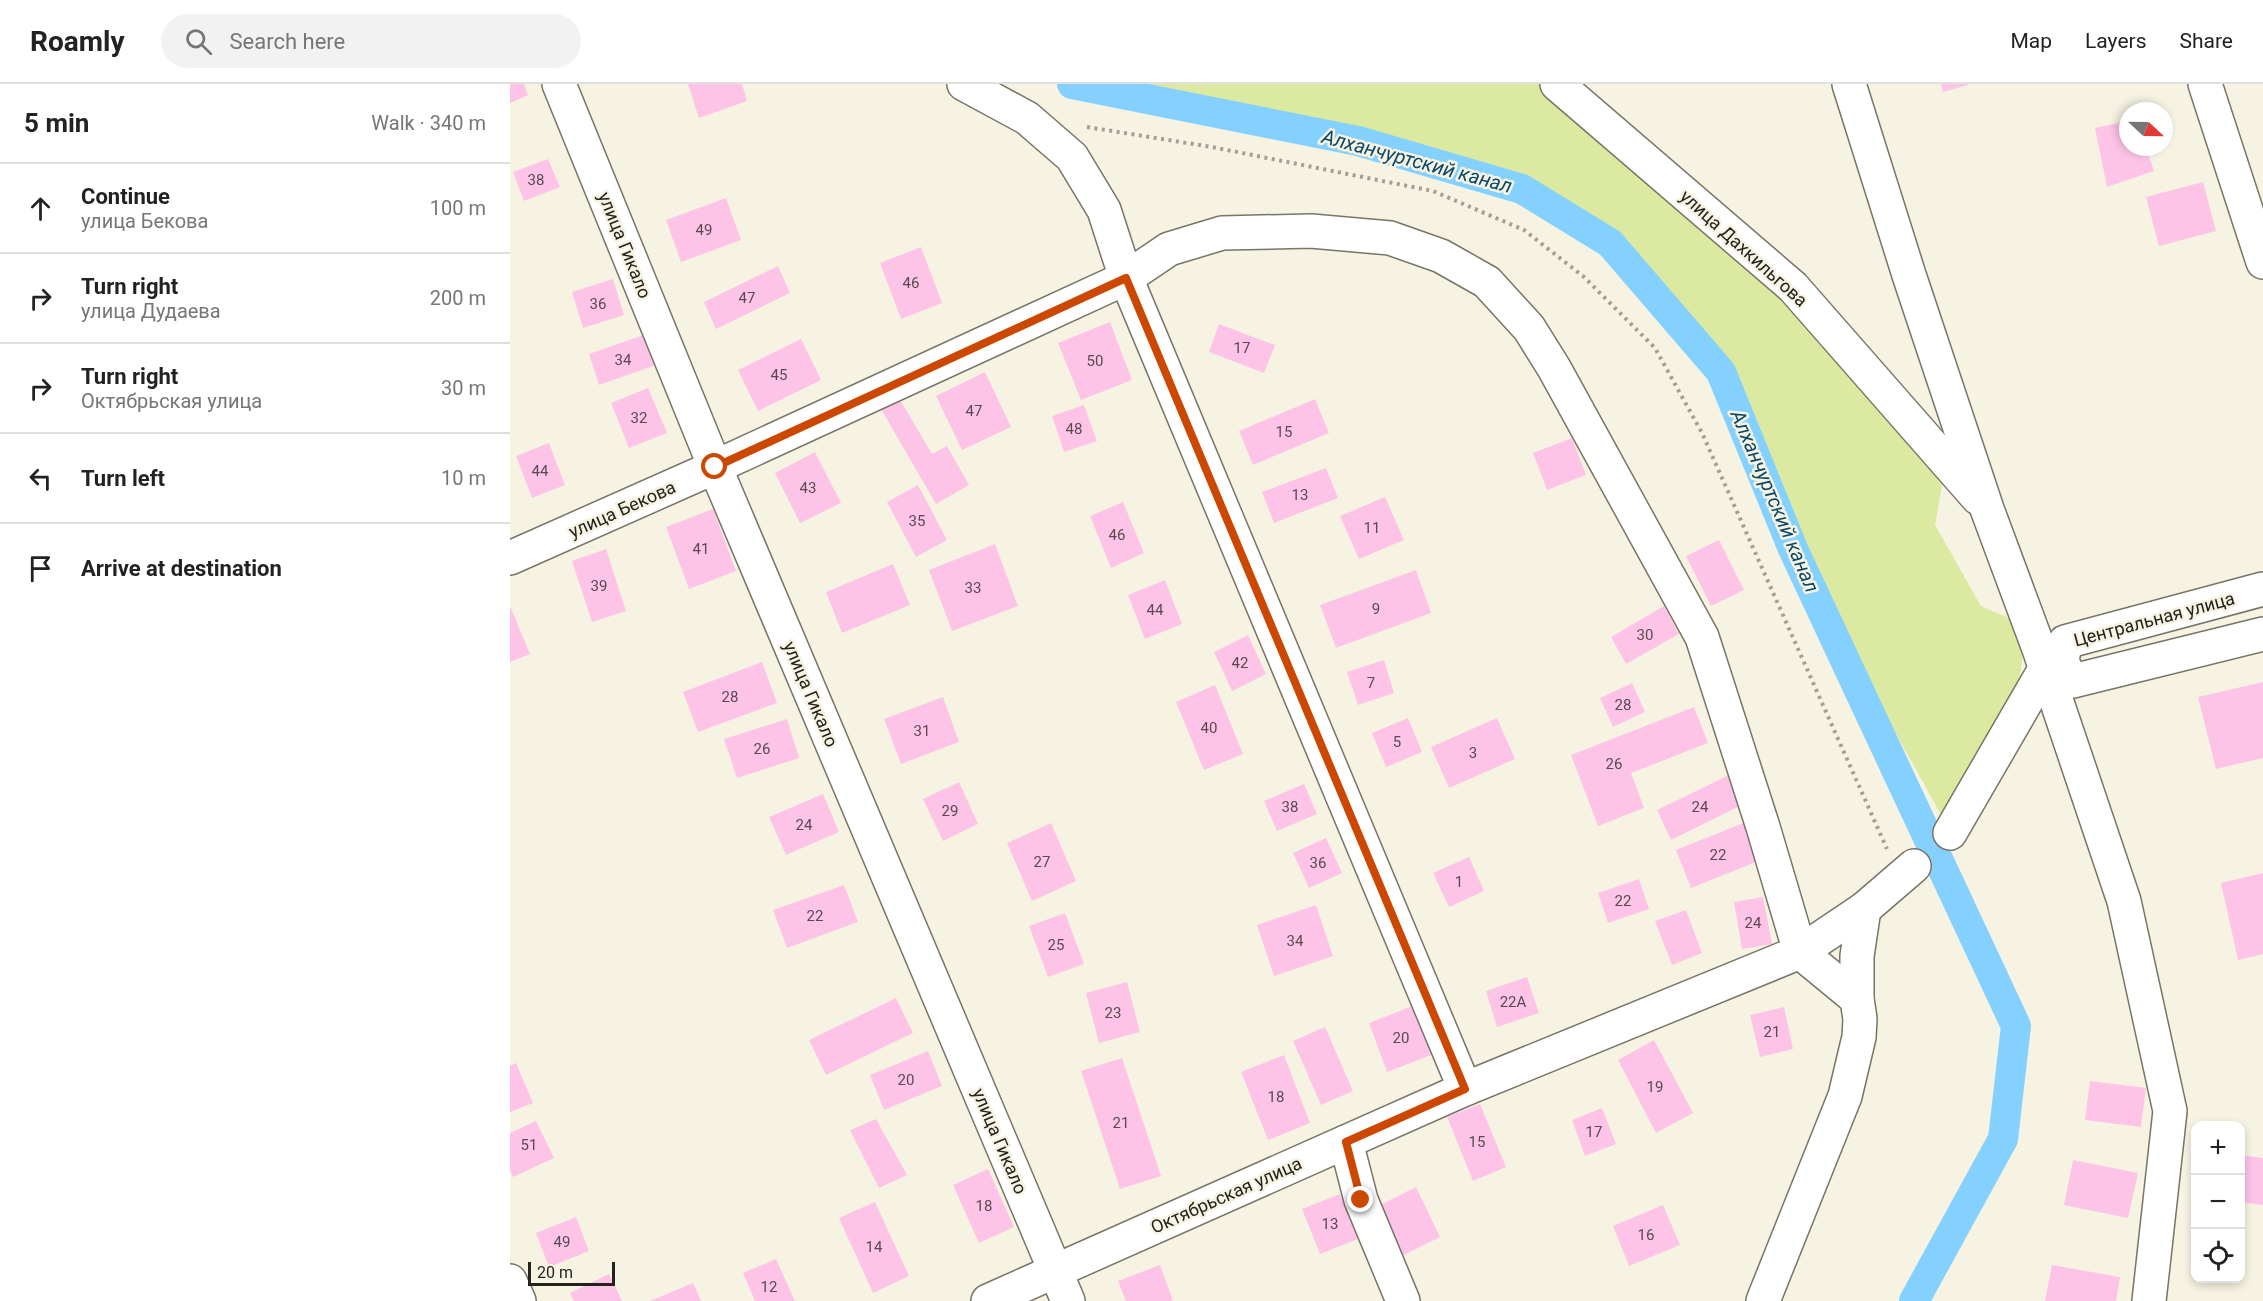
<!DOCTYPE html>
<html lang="en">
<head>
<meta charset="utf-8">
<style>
  :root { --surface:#fff; --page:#f2f2f2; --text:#222; --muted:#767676; --line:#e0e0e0 }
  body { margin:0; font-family:Roboto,sans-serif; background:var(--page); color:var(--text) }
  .controls { position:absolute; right:18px; bottom:18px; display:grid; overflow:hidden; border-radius:12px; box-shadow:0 3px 9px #0003 }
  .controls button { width:54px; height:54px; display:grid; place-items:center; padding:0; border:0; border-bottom:2px solid var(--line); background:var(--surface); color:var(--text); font:30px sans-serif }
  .compass { position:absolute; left:1609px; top:18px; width:54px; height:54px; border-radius:50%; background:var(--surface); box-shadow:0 3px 9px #0003; rotate:112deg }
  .scale { position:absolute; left:18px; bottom:15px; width:87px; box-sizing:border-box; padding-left:6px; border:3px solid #24221d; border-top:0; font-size:16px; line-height:21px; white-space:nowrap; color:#24221d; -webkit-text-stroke:4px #f7f3e3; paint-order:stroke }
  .stop { position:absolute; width:18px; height:18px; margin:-14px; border:4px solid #cc4700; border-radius:50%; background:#fff }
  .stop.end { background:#cc4700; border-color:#fff; box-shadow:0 2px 6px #0008 }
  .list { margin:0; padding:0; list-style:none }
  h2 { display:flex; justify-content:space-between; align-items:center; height:78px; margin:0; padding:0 24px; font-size:26px }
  h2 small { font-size:20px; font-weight:400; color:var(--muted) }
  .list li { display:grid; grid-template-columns:39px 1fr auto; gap:18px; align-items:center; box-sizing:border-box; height:90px; padding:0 24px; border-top:2px solid var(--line) }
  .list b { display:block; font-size:22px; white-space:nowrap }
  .list p { margin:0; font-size:20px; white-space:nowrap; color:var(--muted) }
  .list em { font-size:20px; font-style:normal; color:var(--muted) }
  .icon { flex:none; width:33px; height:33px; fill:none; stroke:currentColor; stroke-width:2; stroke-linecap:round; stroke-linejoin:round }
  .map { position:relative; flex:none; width:1753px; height:1217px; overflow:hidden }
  header { display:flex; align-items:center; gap:36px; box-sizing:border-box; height:84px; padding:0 30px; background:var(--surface); border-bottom:2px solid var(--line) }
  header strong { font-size:28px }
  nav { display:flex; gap:33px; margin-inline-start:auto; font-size:21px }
  .search { width:420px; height:54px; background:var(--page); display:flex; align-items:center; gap:15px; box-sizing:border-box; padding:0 21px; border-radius:33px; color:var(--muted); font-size:22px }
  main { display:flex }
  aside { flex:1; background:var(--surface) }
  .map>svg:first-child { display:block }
  .green { fill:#dce9a0 }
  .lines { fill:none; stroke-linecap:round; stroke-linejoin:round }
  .canal { stroke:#84d0fe; stroke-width:30 }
  .building { fill:#fdc4e8 }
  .minor-casing { stroke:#787466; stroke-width:36 }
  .path { stroke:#a39f94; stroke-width:4; stroke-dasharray:3 4.5; stroke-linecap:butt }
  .minor { stroke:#fff; stroke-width:33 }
  .route { stroke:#cc4700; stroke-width:8 }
  .labels { text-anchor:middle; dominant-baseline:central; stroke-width:5; stroke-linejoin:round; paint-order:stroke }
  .number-label { font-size:15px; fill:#5a4a50 }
  .street-label { font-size:18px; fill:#24221d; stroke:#f7f3e3 }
  .water-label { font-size:20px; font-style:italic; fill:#094867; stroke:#f7f3e3 }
</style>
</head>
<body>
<header>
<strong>Roamly</strong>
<div class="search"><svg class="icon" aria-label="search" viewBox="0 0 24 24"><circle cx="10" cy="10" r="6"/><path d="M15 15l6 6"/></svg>Search here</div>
<nav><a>Map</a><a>Layers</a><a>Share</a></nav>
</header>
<main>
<aside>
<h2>5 min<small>Walk · 340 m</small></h2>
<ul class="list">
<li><svg class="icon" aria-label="ahead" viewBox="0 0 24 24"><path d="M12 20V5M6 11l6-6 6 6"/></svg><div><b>Continue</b><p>улица Бекова</p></div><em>100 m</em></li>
<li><svg class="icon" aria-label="right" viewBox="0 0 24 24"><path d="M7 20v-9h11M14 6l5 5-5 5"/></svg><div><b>Turn right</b><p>улица Дудаева</p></div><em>200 m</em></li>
<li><svg class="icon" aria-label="right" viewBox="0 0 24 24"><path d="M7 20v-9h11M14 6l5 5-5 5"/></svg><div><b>Turn right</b><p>Октябрьская улица</p></div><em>30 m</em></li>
<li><svg class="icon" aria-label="left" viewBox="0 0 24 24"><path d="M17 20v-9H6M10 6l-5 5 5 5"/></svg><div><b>Turn left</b></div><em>10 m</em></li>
<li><svg class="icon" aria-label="arrive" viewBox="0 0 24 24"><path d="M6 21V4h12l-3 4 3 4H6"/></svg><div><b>Arrive at destination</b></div></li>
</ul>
</aside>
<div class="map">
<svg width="1753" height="1217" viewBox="0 0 1753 1217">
  <rect width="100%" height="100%" fill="#f7f3e3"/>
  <!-- green -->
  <path class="green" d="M563 0H1047L1283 203 1434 391 1425 441 1471 522 1503 536 1513 566 1509 603 1434 736 1283 465 1211 288 1100 159 1012 105 848 57Z"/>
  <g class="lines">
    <!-- canal -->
    <path class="canal" d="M562 0 848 57 1012 105 1100 159 1211 288 1283 465 1506 942 1493 1055 1404 1217"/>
  </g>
  <!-- building -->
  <g class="building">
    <path d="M0 0H14L18 11 0 19Z"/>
    <path d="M178 0H232L237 17 189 34Z"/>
    <path d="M1431 0H1458V1L1433 8Z"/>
    <path d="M1618 37V63H1636L1644 87 1597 103 1585 44Z"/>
    <path d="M38 75 50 103 14 117 3 88Z"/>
    <path d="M1693 98 1706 147 1649 162 1636 113Z"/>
    <path d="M216 114 231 156 171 178 156 136Z"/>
    <path d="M411 163 432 219 391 235 370 179Z"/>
    <path d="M268 182 280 209 206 245 194 218Z"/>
    <path d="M103 195 114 231 73 244 62 208Z"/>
    <path d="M600 238 622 296 571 316 548 259Z"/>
    <path d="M709 240 765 261 754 289 699 268Z"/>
    <path d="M136 250 146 281 89 301 79 270Z"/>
    <path d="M291 255 311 296 248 327 228 286Z"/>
    <path d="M475 288 501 343 452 366 426 312Z"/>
    <path d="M138 304 157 349 119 364 101 319Z"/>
    <path d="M389 314 422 370 437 362 459 401 426 420 371 325Z"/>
    <path d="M805 315 819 349 743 381 729 347Z"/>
    <path d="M574 321 587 357 554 368 542 332Z"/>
    <path d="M1062 354 1076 391 1037 406 1023 369Z"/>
    <path d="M39 359 55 401 22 414 6 372Z"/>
    <path d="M305 368 331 419 290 439 265 389Z"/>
    <path d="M816 384 828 414 764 439 752 408Z"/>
    <path d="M408 401 437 456 406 473 377 418Z"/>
    <path d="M875 413 894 456 849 475 830 432Z"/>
    <path d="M613 418 634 469 601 484 580 432Z"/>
    <path d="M203 425 226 487 179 505 156 443Z"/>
    <path d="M1209 456 1234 506 1201 522 1176 472Z"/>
    <path d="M485 460 508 522 442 547 419 486Z"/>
    <path d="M96 465 116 527 82 538 62 477Z"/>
    <path d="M383 480 400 521 332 549 316 508Z"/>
    <path d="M906 486 921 529 826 564 810 521Z"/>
    <path d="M655 496 672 540 635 555 618 511Z"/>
    <path d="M0 522 20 570 0 578Z"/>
    <path d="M1154 522 1169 550 1116 580 1101 553Z"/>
    <path d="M738 551 756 590 722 607 704 568Z"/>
    <path d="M874 576 884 609 848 621 837 588Z"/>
    <path d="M252 578 267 619 188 648 173 608Z"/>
    <path d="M1753 598V674L1706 685 1688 613Z"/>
    <path d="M1122 599 1135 628 1103 643 1090 614Z"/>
    <path d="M705 601 733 670 694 686 666 618Z"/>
    <path d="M433 613 449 658 391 680 374 635Z"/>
    <path d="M1184 623 1198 659 1121 689 1134 724 1088 742 1061 671Z"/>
    <path d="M898 634 912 668 876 683 862 649Z"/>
    <path d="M987 634 1005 675 939 704 921 663Z"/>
    <path d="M277 635 289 674 227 694 214 655Z"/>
    <path d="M1219 691 1234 720 1161 756 1147 726Z"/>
    <path d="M449 698 468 740 433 757 413 715Z"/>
    <path d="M794 700 807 730 767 747 754 717Z"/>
    <path d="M313 710 329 748 276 771 259 733Z"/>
    <path d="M1236 738 1251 776 1181 804 1166 766Z"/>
    <path d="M541 739 566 797 522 817 497 759Z"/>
    <path d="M816 754 832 789 799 804 783 769Z"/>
    <path d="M959 773 974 807 939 823 923 789Z"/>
    <path d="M1753 789V870L1728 876 1711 799Z"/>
    <path d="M1129 795 1139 825 1098 839 1088 809Z"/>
    <path d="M334 801 348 838 277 864 263 826Z"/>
    <path d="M1253 813 1262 860 1232 865 1224 818Z"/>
    <path d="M806 821 823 872 764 892 747 841Z"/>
    <path d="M1176 826 1192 869 1162 881 1145 837Z"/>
    <path d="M555 829 574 880 538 893 519 842Z"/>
    <path d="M1017 893 1029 929 987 943 976 907Z"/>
    <path d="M617 898 630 948 589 959 576 909Z"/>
    <path d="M386 914 403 949 316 991 299 956Z"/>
    <path d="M905 921 924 970 877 988 859 939Z"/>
    <path d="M1274 923 1283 965 1250 973 1240 931Z"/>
    <path d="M815 943 843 1007 811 1021 783 957Z"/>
    <path d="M1144 956 1183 1029 1146 1049 1108 976Z"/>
    <path d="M418 967 432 1002 374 1026 360 991Z"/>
    <path d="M774 971 800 1039 758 1056 731 988Z"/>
    <path d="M612 974 651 1092 610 1105 571 987Z"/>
    <path d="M6 979 23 1019 0 1028V982Z"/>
    <path d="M1580 997 1636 1004 1631 1043 1575 1036Z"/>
    <path d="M970 1020 996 1083 963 1097 937 1033Z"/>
    <path d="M1092 1024 1106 1060 1075 1072 1062 1036Z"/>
    <path d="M366 1035 397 1091 369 1104 340 1046Z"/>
    <path d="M26 1037 44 1074 3 1093 0 1087V1049Z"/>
    <path d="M1730 1071 1753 1074V1121L1730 1118Z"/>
    <path d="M1563 1076 1628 1089 1618 1134 1554 1121Z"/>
    <path d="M478 1085 504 1143 469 1159 443 1101Z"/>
    <path d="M906 1103 930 1153 886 1175 862 1125Z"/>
    <path d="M830 1110 848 1155 810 1170 792 1125Z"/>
    <path d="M365 1118 399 1192 363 1209 329 1134Z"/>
    <path d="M1153 1121 1170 1161 1119 1182 1103 1142Z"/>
    <path d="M66 1133 79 1167 39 1183 26 1149Z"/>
    <path d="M266 1175 285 1217H245L233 1189Z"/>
    <path d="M650 1181 663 1217H616L608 1197Z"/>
    <path d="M1542 1181 1610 1193 1606 1217H1535Z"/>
    <path d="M99 1190 112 1217H64L60 1209Z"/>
    <path d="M183 1199 191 1217H140Z"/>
  </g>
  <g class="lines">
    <defs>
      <g id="minor">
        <path d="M49 0 205 383 558 1217"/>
        <path d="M454 0 517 34 562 73 594 126 616 194 955 1005"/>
        <path d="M1047 0 1283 203 1468 414"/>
        <path d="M1339 0 1399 191 1477 425 1529 565 1614 817 1660 1027 1639 1217"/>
        <path d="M1695 0 1753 178"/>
        <path d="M0 474 205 383 616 194 659 165 712 149 801 147 880 154 931 172 977 198 1019 244 1044 284 1192 553 1253 743 1290 868 1347 915"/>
        <path d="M1753 505 1555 558 1552 579 1563 597 1753 550"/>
        <path d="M1440 749 1535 585 1547 581"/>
        <path d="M836 1058 851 1116 893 1217"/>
        <path d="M0 1197 9 1217"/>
        <path d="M478 1217 955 1005 1290 868 1354 825 1404 782"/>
        <path d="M1253 1217 1335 1012 1349 953 1350 935 1347 915V872L1354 825"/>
      </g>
    </defs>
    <!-- minor casing -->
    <use href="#minor" class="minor-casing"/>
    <!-- path -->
    <path class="path" d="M577 43 702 63 923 107 1014 146 1074 193 1145 264 1192 349 1377 765"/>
    <!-- minor -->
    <use href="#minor" class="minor"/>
  </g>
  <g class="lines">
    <!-- route -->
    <path class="route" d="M205 383 616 194 955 1005 836 1058 851 1116"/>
  </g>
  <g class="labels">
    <!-- number labels -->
    <g class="number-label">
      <text x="26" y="96">38</text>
      <text x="194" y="146">49</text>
      <text x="401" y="199">46</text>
      <text x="237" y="214">47</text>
      <text x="88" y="220">36</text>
      <text x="732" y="264">17</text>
      <text x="113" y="276">34</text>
      <text x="585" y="277">50</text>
      <text x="269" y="291">45</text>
      <text x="464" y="327">47</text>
      <text x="129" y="334">32</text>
      <text x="564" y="345">48</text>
      <text x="774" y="348">15</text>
      <text x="30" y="387">44</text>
      <text x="298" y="404">43</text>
      <text x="790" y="411">13</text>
      <text x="407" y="437">35</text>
      <text x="862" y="444">11</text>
      <text x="607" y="451">46</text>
      <text x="191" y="465">41</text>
      <text x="89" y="502">39</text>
      <text x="463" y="504">33</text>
      <text x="866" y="525">9</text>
      <text x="645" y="526">44</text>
      <text x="1135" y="551">30</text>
      <text x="730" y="579">42</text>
      <text x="861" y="599">7</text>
      <text x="220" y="613">28</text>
      <text x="1113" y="621">28</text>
      <text x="699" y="644">40</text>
      <text x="412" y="647">31</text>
      <text x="887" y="658">5</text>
      <text x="252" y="665">26</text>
      <text x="963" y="669">3</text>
      <text x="1104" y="680">26</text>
      <text x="780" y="723">38</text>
      <text x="1190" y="723">24</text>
      <text x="440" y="727">29</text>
      <text x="294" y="741">24</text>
      <text x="1208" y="771">22</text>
      <text x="532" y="778">27</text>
      <text x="808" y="779">36</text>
      <text x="949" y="798">1</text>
      <text x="1113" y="817">22</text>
      <text x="305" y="832">22</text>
      <text x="1243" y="839">24</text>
      <text x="785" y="857">34</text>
      <text x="546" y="861">25</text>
      <text x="1003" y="918">22А</text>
      <text x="603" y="929">23</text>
      <text x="1262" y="948">21</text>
      <text x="891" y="954">20</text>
      <text x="396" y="996">20</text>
      <text x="1145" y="1003">19</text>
      <text x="766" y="1013">18</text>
      <text x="611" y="1039">21</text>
      <text x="1084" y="1048">17</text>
      <text x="967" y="1058">15</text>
      <text x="19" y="1061">51</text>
      <text x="474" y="1122">18</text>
      <text x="820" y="1140">13</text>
      <text x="1136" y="1151">16</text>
      <text x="52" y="1158">49</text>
      <text x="364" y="1163">14</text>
      <text x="259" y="1203">12</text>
    </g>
    <!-- street labels -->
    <g class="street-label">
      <text transform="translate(115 161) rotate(68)">улица Гикало</text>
      <text transform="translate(1234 164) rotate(42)">улица Дахкильгова</text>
      <text transform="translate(112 425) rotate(-24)">улица Бекова</text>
      <text transform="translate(1644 535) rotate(-15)">Центральная улица</text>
      <text transform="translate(301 610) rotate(67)">улица Гикало</text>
      <text transform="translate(490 1057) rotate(67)">улица Гикало</text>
      <text transform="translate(716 1111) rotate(-24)">Октябрьская улица</text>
    </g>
    <!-- water labels -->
    <g class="water-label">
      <text transform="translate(907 77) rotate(15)">Алханчуртский канал</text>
      <text transform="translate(1265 417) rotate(67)">Алханчуртский канал</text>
    </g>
  </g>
</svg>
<div class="controls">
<button>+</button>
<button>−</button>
<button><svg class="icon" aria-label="locate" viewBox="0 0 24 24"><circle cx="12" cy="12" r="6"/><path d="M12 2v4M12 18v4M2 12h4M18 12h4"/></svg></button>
</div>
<svg class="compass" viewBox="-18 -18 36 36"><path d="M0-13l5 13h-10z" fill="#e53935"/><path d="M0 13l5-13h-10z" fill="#767676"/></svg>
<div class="scale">20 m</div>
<div class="stop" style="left:205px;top:383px"></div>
<div class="stop end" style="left:851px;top:1116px"></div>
</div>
</main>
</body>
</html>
